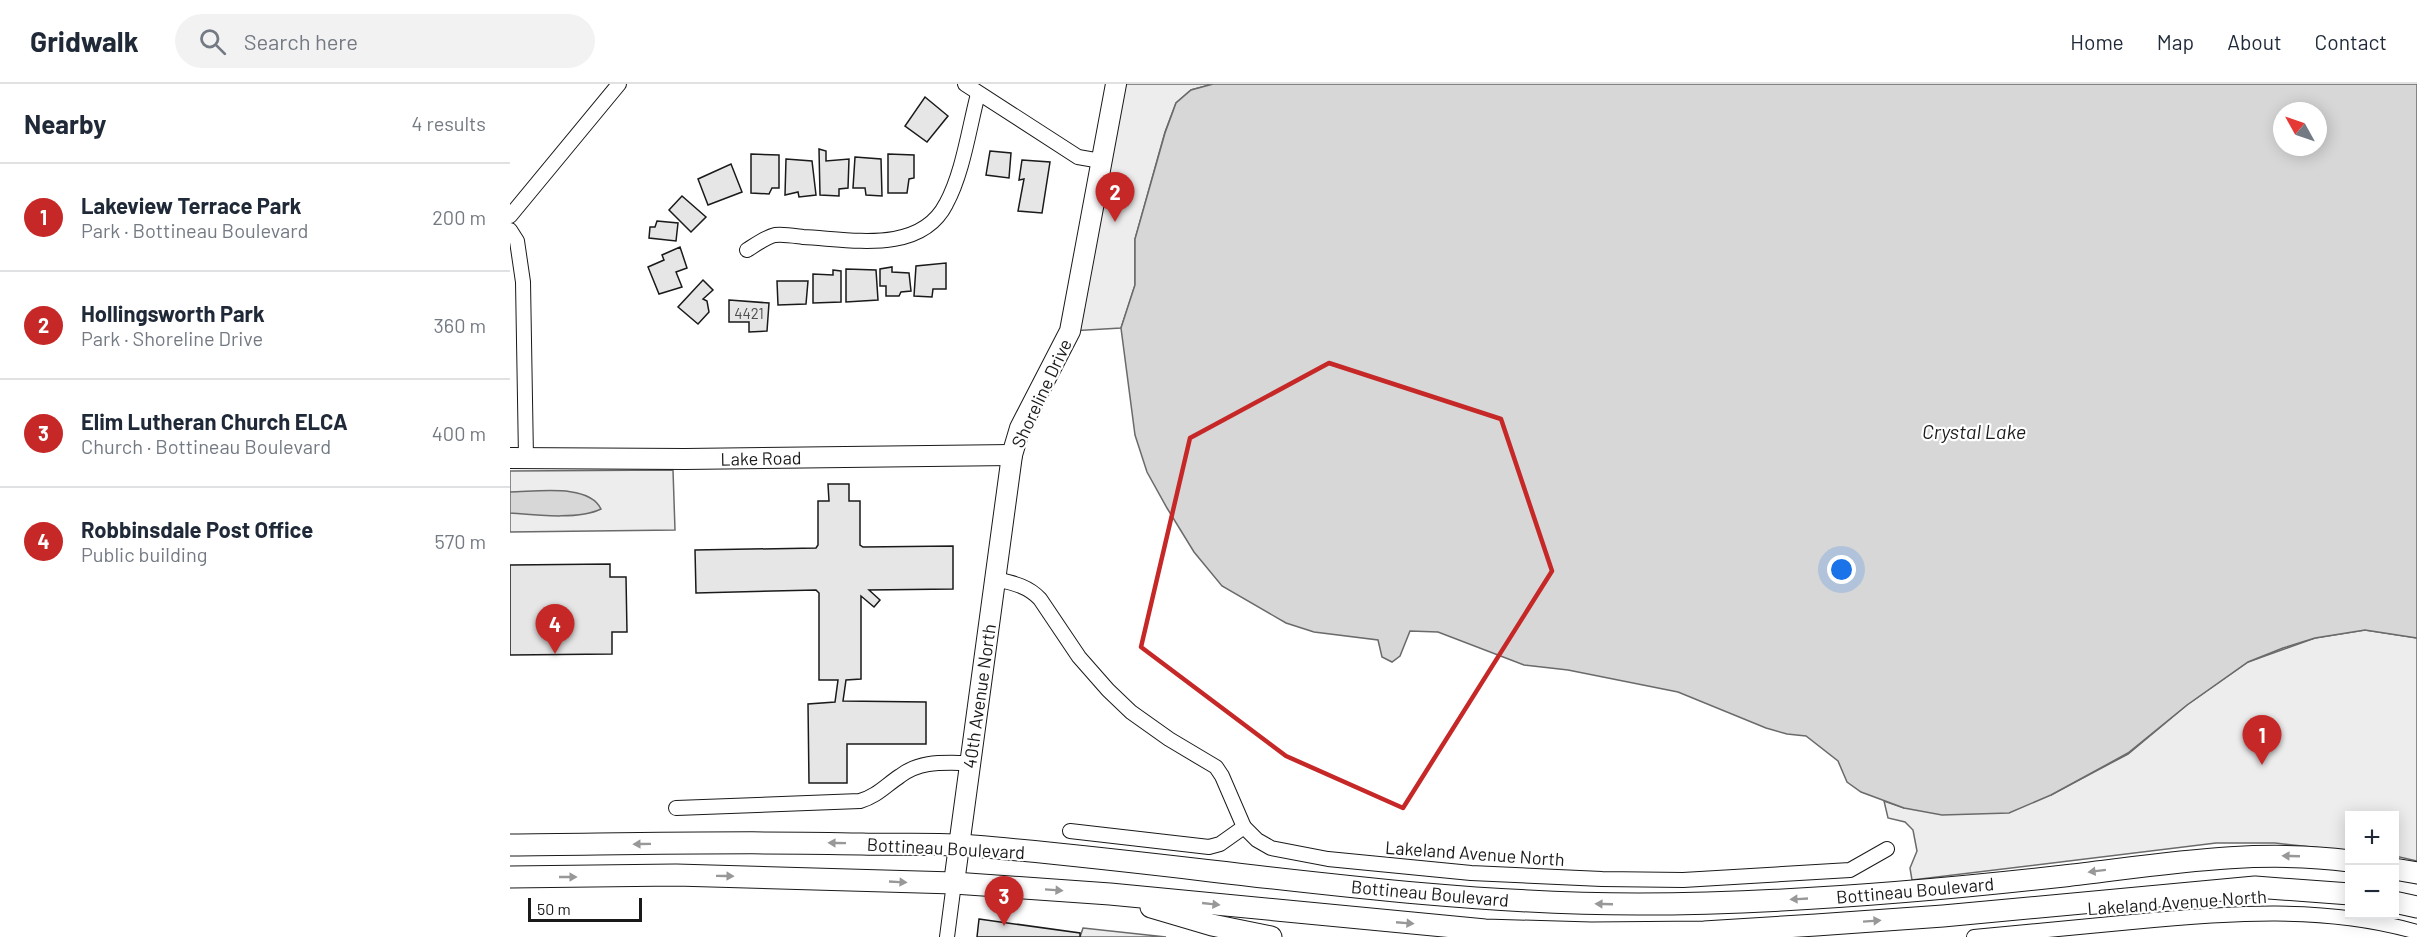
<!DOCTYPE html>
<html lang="en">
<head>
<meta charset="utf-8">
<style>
  :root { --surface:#fff; --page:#f2f2f3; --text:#1f2937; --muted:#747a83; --line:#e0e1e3; --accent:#c62828 }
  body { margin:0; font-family:Barlow,sans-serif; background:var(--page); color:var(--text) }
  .controls { position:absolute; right:18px; bottom:18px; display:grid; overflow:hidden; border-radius:0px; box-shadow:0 3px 15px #0003 }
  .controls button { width:54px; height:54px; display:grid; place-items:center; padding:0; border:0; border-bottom:2px solid var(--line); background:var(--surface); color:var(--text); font:30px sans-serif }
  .compass { position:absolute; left:1763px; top:18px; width:54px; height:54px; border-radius:50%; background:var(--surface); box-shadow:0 3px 15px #0003; rotate:310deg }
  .scale { position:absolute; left:18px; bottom:15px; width:114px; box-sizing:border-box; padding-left:6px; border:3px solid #1a1a1a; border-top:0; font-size:16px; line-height:21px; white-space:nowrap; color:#1a1a1a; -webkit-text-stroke:4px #fff; paint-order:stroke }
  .you { position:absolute; left:1332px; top:486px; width:21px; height:21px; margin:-15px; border:4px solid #fff; border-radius:50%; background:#1a73e8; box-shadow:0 0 0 9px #1a73e833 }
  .badge { display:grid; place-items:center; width:39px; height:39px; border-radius:50%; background:var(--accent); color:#fff; font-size:20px; font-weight:700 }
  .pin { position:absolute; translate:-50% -50px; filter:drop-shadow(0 2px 3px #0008) }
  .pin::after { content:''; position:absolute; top:32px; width:21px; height:18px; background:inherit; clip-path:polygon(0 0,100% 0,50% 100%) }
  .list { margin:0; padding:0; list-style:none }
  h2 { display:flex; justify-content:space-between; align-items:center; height:78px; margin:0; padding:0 24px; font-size:26px }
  h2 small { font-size:20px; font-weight:400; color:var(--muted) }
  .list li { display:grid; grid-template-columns:39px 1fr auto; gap:18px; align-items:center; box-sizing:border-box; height:108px; padding:0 24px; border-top:2px solid var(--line) }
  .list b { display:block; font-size:22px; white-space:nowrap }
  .list p { margin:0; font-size:20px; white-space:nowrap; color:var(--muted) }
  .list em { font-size:20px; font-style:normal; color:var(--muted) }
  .icon { flex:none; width:33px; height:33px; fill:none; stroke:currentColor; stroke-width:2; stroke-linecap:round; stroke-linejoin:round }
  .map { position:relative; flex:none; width:1907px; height:853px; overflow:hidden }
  header { display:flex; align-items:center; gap:36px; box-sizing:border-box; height:84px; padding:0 30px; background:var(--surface); border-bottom:2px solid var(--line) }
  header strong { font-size:28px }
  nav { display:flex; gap:33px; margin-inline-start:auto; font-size:21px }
  .search { width:420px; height:54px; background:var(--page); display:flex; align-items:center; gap:15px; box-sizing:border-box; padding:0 21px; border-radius:33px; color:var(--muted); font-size:22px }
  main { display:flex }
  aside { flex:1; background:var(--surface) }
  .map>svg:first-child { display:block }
  .built { fill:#ededed; stroke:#6a6a6a; stroke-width:1.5 }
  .water { fill:#d7d7d7; stroke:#6a6a6a; stroke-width:1.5; fill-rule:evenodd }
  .building { fill:#e6e6e6; stroke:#1a1a1a; stroke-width:1.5 }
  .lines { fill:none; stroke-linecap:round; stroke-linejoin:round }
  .street-casing { stroke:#1a1a1a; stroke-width:16 }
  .secondary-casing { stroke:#1a1a1a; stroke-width:22 }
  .primary-casing { stroke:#1a1a1a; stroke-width:23 }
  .street { stroke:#fff; stroke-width:14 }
  .secondary { stroke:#fff; stroke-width:20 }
  .primary { stroke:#fff; stroke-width:21 }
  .oneway { fill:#989898 }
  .marked { fill:none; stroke:#c62828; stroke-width:4.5; stroke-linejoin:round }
  .labels { text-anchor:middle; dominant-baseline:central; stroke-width:4.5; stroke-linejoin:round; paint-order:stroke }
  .number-label { font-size:15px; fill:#4d4d4d }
  .street-label { font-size:18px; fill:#1a1a1a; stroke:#fff }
  .water-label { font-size:20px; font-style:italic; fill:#1a1a1a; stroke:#fff }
</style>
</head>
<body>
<header>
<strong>Gridwalk</strong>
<div class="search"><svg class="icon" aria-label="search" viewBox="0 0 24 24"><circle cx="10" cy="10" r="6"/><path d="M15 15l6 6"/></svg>Search here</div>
<nav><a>Home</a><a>Map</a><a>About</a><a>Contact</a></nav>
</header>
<main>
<aside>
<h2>Nearby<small>4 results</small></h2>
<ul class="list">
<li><span class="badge">1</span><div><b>Lakeview Terrace Park</b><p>Park · Bottineau Boulevard</p></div><em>200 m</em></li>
<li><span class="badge">2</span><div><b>Hollingsworth Park</b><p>Park · Shoreline Drive</p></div><em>360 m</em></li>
<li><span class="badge">3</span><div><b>Elim Lutheran Church ELCA</b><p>Church · Bottineau Boulevard</p></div><em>400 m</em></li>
<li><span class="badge">4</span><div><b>Robbinsdale Post Office</b><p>Public building</p></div><em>570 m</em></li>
</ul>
</aside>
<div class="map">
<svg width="1907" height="853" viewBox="0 0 1907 853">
  <rect width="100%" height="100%" fill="#fff"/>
  <!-- built -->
  <g class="built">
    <path d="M606 0H703L681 6 666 19 655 48 625 155V201L611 244 560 247Z"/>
    <path d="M163 386 165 446 0 448V387Z"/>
    <path d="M1855 546 1907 554V777L1885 772 1884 732H1840L1839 767 1765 759H1706L1402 796 1400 784 1407 767 1403 746 1395 738 1378 734 1374 717 1394 724 1541 711 1618 670 1677 621 1738 578 1805 554Z"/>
    <path d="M573 844 656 853H570Z"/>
  </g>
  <!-- water -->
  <g class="water">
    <path d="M703 0H1907V554L1855 546 1805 554 1773 564 1738 578 1677 621 1618 669 1541 711 1499 729 1432 731 1394 724 1351 708 1337 698 1328 677 1296 652 1277 650 1256 644 1168 608 1058 586 1014 581 928 548 900 547 890 572 882 578 872 573 868 556 804 548 776 539 712 502 684 468 657 424 637 388 625 351 611 244 625 201V155L655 49 666 19 681 6ZM1772 27H1808V63H1772Z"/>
    <path d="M0 408C25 408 79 399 91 425 69 436 25 431 0 429Z"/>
  </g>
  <!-- building -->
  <g class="building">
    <path d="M415 13 438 32 417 58 395 42Z"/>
    <path d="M309 65 316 67V77L339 75 338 104 329 105V112L310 111Z"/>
    <path d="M480 67 501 69 499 94 476 91Z"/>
    <path d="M241 70 269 71V104H262L259 110 241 109Z"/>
    <path d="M378 70 404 71V94L399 95 397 109H378Z"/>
    <path d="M345 73 371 75 372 112 356 111 355 104H343Z"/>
    <path d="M276 75 302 77 306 111 289 113 288 108 275 111Z"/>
    <path d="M512 76 540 78 532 129 508 127 514 95 509 96Z"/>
    <path d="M221 80 232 108 198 121 188 95Z"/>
    <path d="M172 112 196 133 181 148 159 126Z"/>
    <path d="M147 137 168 139 166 157 139 154 140 143H145Z"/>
    <path d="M170 163 177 184 166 188 172 203 149 210 138 183 154 176 152 171Z"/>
    <path d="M436 179V205H423L422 213 404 212 406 182Z"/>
    <path d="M382 183V188L399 189 401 207 391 208 389 212H376V202H370V185Z"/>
    <path d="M336 185 366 186 368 216 336 218Z"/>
    <path d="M323 186 331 187V218L303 219V190L323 191Z"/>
    <path d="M193 196 203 206 193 215 197 217 199 228 188 240 168 223Z"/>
    <path d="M267 197H298L296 220 268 221Z"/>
    <path d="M219 216 259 219 257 247 239 248V238H219Z"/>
    <path d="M318 400H339V417H350V461L353 463 443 462V505L359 506 370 516 364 523 351 512V595L336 596 333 617 416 618V660H337V699H299L298 620 325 618 328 596H309V509L306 506 186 509 185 466 306 464 308 461V417H319Z"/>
    <path d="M100 480V493H116L117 548H102V570L0 571V481Z"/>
    <path d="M469 835 570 849V853H467Z"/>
  </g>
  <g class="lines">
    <defs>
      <g id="street">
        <path d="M455 0 568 73 591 77"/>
        <path d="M0 132 109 0"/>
        <path d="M0 146 7 157 13 198 16 374"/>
        <path d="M237 166C245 161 256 153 265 151 274 150 285 152 293 153 339 155 410 171 436 120 453 89 459 44 468 10"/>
        <path d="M486 495C503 499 518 502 530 515L569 573 598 606 621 628 659 655 706 683 712 692 734 743"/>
        <path d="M166 724 350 717C367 712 375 702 390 692 411 676 434 679 459 679"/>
        <path d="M560 747 699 763 710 760 734 743 747 756 761 764 818 775 961 789 1092 795 1173 796 1340 786 1377 765"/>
        <path d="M437 853 444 799"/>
        <path d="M1464 853C1516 848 1569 843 1622 838 1716 829 1816 821 1907 848"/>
      </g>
      <g id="secondary">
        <path d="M0 374 175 375 502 371"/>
        <path d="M444 799 502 371 510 344 560 247 606 0"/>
      </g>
      <g id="primary">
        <path d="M0 761C117 760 235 757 352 760 389 761 427 759 463 762 685 780 905 820 1128 820 1270 820 1412 808 1554 792 1649 781 1743 764 1840 777"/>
        <path d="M1884 785 1907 789"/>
        <path d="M0 793 166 791 444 799 600 810 975 846 1081 849 1194 848 1306 841 1433 832 1745 803 1840 810"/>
        <path d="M1884 818 1907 823"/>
        <path d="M641 823 702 841 761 853"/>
      </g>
    </defs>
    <!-- street casing -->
    <use href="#street" class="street-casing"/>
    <!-- secondary casing -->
    <use href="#secondary" class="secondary-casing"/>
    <!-- primary casing -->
    <use href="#primary" class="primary-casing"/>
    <!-- street -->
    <use href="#street" class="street"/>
    <!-- secondary -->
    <use href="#secondary" class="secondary"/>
    <!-- primary -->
    <use href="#primary" class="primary"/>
  </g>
  <!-- one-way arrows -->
  <defs><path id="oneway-solid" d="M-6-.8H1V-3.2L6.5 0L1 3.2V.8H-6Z" transform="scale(1.5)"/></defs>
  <g class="oneway">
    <use href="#oneway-solid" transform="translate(327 759) rotate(-179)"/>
    <use href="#oneway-solid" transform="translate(132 760) rotate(179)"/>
    <use href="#oneway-solid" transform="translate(1781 772) rotate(-178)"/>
    <use href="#oneway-solid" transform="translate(1587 787) rotate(173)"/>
    <use href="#oneway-solid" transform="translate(215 792) rotate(1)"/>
    <use href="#oneway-solid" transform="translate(58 793)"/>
    <use href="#oneway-solid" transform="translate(388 798) rotate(3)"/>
    <use href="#oneway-solid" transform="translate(544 806) rotate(4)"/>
    <use href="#oneway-solid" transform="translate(1289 815) rotate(177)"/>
    <use href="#oneway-solid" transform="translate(701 820) rotate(6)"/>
    <use href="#oneway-solid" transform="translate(1094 820) rotate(-178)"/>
    <use href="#oneway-solid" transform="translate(1362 837) rotate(-4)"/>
    <use href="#oneway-solid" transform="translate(895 839) rotate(5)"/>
  </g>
  <!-- marked area -->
  <path class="marked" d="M819 279 991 335 1042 487 893 724 776 672 631 563 680 354Z"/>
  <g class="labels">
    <!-- number labels -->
    <g class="number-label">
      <text x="239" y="229">4421</text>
    </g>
    <!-- street labels -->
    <g class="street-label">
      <text transform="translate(531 309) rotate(-65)">Shoreline Drive</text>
      <text transform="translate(251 374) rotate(-1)">Lake Road</text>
      <text transform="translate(469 612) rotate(-82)">40th Avenue North</text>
      <text transform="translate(436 764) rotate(3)">Bottineau Boulevard</text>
      <text transform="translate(965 769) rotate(4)">Lakeland Avenue North</text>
      <text transform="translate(1405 806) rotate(-5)">Bottineau Boulevard</text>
      <text transform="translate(920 809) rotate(5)">Bottineau Boulevard</text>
      <text transform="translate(1667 818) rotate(-4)">Lakeland Avenue North</text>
    </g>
    <!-- water labels -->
    <g class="water-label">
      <text x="1464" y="347">Crystal Lake</text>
    </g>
  </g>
</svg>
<div class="controls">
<button>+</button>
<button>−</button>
</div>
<svg class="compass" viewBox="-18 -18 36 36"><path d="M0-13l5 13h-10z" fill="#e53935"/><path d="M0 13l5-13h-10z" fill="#747a83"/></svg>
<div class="scale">50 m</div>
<div class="you"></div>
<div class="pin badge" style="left:1752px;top:681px">1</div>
<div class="pin badge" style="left:605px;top:138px">2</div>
<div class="pin badge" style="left:494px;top:842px">3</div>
<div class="pin badge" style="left:45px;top:570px">4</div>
</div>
</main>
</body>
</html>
